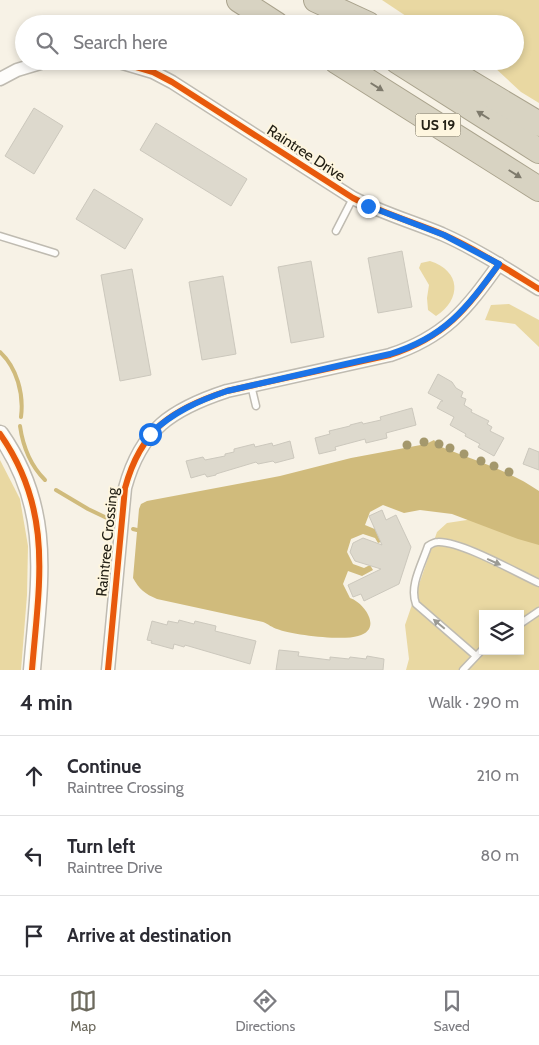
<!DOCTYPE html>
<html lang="en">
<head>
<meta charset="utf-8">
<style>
  :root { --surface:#fff; --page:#f2f2f3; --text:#2b2b33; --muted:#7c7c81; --line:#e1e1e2; --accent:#6d6a5e }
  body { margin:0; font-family:Cabin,sans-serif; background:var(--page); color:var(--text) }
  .controls { position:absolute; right:15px; bottom:15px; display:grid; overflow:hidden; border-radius:0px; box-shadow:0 2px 8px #0003 }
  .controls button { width:45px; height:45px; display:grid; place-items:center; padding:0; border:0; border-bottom:1px solid var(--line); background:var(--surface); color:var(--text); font:25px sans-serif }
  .stop { position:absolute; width:15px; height:15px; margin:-11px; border:4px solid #1a73e8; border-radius:50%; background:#fff }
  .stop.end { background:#1a73e8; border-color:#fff; box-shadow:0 1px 5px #0008 }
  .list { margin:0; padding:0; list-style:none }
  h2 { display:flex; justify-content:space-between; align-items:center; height:65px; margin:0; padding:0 20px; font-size:21px }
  h2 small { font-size:16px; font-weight:400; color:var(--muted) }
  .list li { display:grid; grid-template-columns:32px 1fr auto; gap:15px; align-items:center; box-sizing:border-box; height:80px; padding:0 20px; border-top:1px solid var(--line) }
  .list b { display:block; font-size:19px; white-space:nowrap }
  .list p { margin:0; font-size:16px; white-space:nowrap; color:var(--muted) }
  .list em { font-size:16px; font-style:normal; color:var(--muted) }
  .icon { flex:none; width:28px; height:28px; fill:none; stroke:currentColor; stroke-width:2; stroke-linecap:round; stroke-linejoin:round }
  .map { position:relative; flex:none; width:539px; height:670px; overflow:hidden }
  .search { position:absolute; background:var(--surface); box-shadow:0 2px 8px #0003; left:15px; right:15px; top:15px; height:55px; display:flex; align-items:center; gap:12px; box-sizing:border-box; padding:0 18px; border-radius:28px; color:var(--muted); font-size:19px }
  .sheet { height:305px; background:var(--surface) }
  nav { display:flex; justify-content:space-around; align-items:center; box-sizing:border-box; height:70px; border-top:1px solid var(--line); background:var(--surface); font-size:14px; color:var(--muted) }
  nav a { display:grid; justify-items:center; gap:2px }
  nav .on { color:var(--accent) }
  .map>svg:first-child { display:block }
  .forest { fill:#e9d8a2; fill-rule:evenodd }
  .water { fill:#d0bb7c }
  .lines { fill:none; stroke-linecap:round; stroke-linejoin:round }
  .stream { stroke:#d0bb7c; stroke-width:4 }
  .building { fill:#ddd9cd; stroke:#ccc8bd }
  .service-casing { stroke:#bfbbb1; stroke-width:9 }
  .minor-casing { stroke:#bfbbb1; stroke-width:15 }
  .tertiary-casing { stroke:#bfbbb1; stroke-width:19 }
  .motorway-casing { stroke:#a9a28c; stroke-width:26 }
  .service { stroke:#fefdfb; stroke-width:6 }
  .minor { stroke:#fefdfb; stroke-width:12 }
  .tertiary { stroke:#fefdfb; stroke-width:16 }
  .motorway { stroke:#d8d3c2; stroke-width:24 }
  .cycleway-casing { stroke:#fef6df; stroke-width:9 }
  .cycleway { stroke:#e8590c; stroke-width:6 }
  .tree { fill:#a4986c }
  .oneway { fill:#7e7a6c }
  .oneway2 { fill:#9b9a94 }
  .route { stroke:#1a73e8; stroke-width:6 }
  .labels { text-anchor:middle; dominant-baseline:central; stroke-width:4; stroke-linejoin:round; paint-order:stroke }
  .shield { fill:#fef6df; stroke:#656052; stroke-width:1 }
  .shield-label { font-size:14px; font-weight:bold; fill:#232015 }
  .street-label { font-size:15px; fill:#232015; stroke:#fef6df }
</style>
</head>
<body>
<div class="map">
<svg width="539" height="670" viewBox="0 0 539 670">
  <rect width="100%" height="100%" fill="#f7f2e6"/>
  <!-- forest -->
  <g class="forest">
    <path d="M382 0H539V103L521 92 493 66 483 61H515V24H418Z"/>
    <path d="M430 261C461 271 462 299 436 316L428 310 427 298 429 285 419 268 421 263Z"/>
    <path d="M509 304 539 320V347L515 324 485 320 491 305Z"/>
    <path d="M0 460 20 499 28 546 27 595 21 670H0Z"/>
    <path d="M539 509V670H406L409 659 405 625 437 532 447 523ZM483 614H520V651H483Z"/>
  </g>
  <!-- water -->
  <path class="water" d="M434 440 439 446C473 460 509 470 539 491V545L518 539 452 514 420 510 404 513 383 505 370 512 365 525 377 530 383 541 378 543 375 538 363 534 351 539 347 552 353 564 364 568 370 565 373 570 362 576 348 571 343 584 350 598C365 603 383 630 358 636 343 641 292 635 277 629 273 628 268 624 263 622L157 599C145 594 139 589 133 578L139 509 141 504 147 501 280 476 351 458 426 444Z"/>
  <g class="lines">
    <!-- stream -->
    <g class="stream">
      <path d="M0 352C17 368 24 394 21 417"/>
      <path d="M20 426C23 447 30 465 45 480"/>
      <path d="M56 490 88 509 111 520"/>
      <path d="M133 529 137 530"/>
    </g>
  </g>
  <!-- building -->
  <g class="building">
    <path d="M34 108 63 126 34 174 5 156Z"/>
    <path d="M156 123 247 179 231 206 140 150Z"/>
    <path d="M94 189 143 219 125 249 76 219Z"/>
    <path d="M402 251 412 307 378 313 368 258Z"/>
    <path d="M311 261 324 337 291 343 278 267Z"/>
    <path d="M132 269 151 375 120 381 101 275Z"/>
    <path d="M223 276 236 354 202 360 189 282Z"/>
    <path d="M438 374 452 382 456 388 463 392 461 397 466 399 464 405 472 410 471 412 489 421 487 424 492 427 490 431 504 438 494 456 478 447 480 444 465 436 466 434 450 425 454 417 437 408 441 401H443L428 393Z"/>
    <path d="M412 408 416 425 386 433 387 438 366 443 365 439 335 447 336 450 319 454 315 438 330 434 329 431 350 426V425L362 422 363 424 381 420 380 417Z"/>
    <path d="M290 441 294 458 275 463 273 461 258 464 256 462 216 474V475L207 477 205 474 191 478 186 461 203 457 205 460 225 456V454L234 452V449L254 444 255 447 272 443 273 446Z"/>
    <path d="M529 448 539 452V470L523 464Z"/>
    <path d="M382 510 386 520 396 515 411 547 399 584 364 601 361 594 353 597 348 585 381 569 355 561 350 552 353 543 363 538 382 545 369 516Z"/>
    <path d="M179 620 194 624 195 621 216 626 215 631 256 641 250 664 185 645 184 647 174 644 173 649 151 643 152 641 147 640 152 621 167 625 168 621 178 623Z"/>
    <path d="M279 650 299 652 298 656 330 660V657L349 659 350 657 366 659 367 656 384 659 383 670H276Z"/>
  </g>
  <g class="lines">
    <defs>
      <g id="service">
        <path d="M336 231 353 198"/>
        <path d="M0 236 55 253"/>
        <path d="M251 385 256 406"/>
        <path d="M520 624 539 611"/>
        <path d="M476 656 416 604C409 586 422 564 428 546 431 544 434 542 438 542 461 541 517 573 539 583"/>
        <path d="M463 670 483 649"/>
      </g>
      <g id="minor">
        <path d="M116 61 153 72 172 82 353 198C382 213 413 222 442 234 476 249 508 270 539 289"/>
        <path d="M0 79 17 70 47 61"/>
        <path d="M108 670 125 488C141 429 172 409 227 391L390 355C445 337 466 310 499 264"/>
      </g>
      <path id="tertiary" d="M0 434C54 511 39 583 32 670"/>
      <g id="motorway">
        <path d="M239 0 276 24"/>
        <path d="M316 0 368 24"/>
        <path d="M336 61 539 189"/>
        <path d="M397 61 539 151"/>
        <path d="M434 61 539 124"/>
      </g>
    </defs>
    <!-- service casing -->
    <use href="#service" class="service-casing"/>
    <!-- minor casing -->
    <use href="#minor" class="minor-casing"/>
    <!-- tertiary casing -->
    <use href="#tertiary" class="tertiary-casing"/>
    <!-- motorway casing -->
    <use href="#motorway" class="motorway-casing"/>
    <!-- service -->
    <use href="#service" class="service"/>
    <!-- minor -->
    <use href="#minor" class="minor"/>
    <!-- tertiary -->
    <use href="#tertiary" class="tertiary"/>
    <!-- motorway -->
    <use href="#motorway" class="motorway"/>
    <defs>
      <g id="cycleway">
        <path d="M116 61 153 72 172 82 353 198C382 213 413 222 442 234 476 249 508 270 539 289"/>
        <path d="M0 434C54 511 39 583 32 670"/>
        <path d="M108 670 125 488C141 429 172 409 227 391L390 355C445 337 466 310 499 264"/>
      </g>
    </defs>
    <!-- cycleway casing -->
    <use href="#cycleway" class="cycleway-casing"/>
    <!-- cycleway -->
    <use href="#cycleway" class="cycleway"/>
  </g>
  <!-- trees -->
  <g class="tree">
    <circle cx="424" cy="442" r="4.5"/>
    <circle cx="439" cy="444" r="4.5"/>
    <circle cx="407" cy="445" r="4.5"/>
    <circle cx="450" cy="448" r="4.5"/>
    <circle cx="464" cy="454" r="4.5"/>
    <circle cx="481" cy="461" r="4.5"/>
    <circle cx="494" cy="466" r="4.5"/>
    <circle cx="509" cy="472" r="4.5"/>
  </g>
  <!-- one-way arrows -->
  <defs><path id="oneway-solid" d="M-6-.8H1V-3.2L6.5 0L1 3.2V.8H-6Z" transform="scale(1.25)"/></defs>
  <g class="oneway">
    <use href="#oneway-solid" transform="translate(377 87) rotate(32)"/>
    <use href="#oneway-solid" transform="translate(483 115) rotate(-148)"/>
    <use href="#oneway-solid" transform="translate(515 174) rotate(32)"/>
  </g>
  <g class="oneway2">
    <use href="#oneway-solid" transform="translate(494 562) rotate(24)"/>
    <use href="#oneway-solid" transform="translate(439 624) rotate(-140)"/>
  </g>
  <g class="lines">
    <!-- route -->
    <path class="route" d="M150 434C173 412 198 401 227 391L390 354C445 337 466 309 499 264L444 235 368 206"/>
  </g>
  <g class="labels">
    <!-- shield labels -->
    <rect class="shield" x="415.5" y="113.5" width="45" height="23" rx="4"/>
    <g class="shield-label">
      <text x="438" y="125">US 19</text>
    </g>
    <!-- street labels -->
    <g class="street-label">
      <text transform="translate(306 153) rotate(33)">Raintree Drive</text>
      <text transform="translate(107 542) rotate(-84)">Raintree Crossing</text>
    </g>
  </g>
</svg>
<div class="controls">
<button><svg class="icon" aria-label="layers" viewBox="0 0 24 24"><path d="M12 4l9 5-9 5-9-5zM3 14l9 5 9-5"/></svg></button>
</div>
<div class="stop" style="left:150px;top:434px"></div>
<div class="stop end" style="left:368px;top:206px"></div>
<div class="search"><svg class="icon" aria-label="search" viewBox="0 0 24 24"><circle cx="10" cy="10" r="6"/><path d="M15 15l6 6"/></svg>Search here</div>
</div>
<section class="sheet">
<h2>4 min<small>Walk · 290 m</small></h2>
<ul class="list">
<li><svg class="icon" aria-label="ahead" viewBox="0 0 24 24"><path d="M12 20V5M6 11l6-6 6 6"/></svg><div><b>Continue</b><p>Raintree Crossing</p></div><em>210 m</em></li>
<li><svg class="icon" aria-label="left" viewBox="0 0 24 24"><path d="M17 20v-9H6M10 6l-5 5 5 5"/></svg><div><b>Turn left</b><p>Raintree Drive</p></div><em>80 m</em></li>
<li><svg class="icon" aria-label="arrive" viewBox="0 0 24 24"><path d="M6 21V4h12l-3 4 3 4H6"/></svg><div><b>Arrive at destination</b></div></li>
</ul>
</section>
<nav>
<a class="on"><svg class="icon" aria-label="map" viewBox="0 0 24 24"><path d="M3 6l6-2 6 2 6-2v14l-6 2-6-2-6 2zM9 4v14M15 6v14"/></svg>Map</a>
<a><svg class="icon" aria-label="directions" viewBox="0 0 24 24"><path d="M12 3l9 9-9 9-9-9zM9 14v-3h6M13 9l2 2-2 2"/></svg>Directions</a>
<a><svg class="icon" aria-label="saved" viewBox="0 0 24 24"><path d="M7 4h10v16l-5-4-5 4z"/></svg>Saved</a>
</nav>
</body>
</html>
